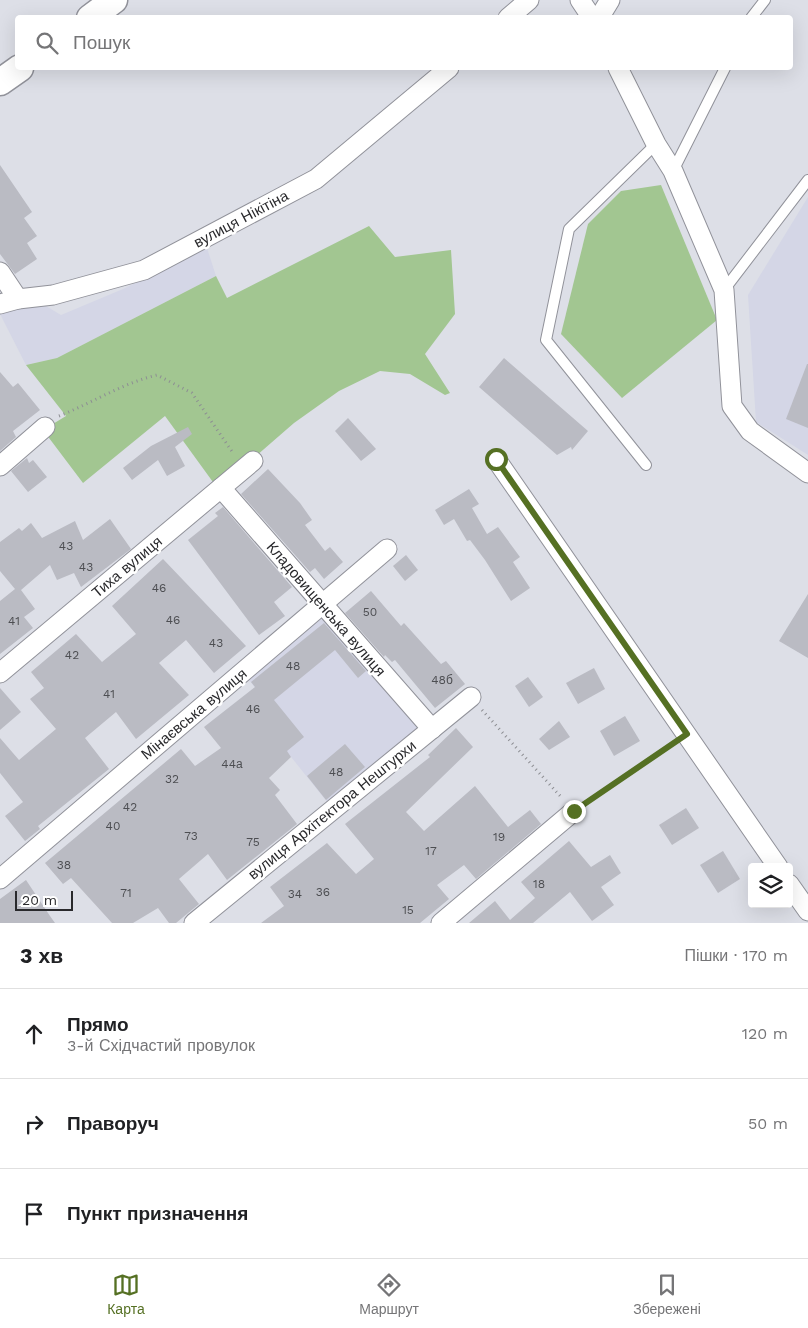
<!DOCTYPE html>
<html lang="uk">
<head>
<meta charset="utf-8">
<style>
  :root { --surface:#fff; --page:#f6f6f6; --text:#202124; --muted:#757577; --line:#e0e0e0; --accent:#557023 }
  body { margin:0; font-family:"Work Sans",sans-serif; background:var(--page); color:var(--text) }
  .controls { position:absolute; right:15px; bottom:15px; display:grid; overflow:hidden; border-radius:5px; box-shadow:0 5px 20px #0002 }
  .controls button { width:45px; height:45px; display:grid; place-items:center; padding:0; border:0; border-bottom:1px solid var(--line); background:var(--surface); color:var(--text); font:25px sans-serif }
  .scale { position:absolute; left:15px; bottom:12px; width:58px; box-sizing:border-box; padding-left:5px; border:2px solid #29292c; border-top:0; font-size:14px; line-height:18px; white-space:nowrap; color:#29292c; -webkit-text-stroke:4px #fff; paint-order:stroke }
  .stop { position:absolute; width:15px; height:15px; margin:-11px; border:4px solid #557023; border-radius:50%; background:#fff }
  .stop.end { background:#557023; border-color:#fff; box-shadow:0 1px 5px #0008 }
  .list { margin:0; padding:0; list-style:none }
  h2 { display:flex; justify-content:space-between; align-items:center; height:65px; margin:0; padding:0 20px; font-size:21px }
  h2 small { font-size:16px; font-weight:400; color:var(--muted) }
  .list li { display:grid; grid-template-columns:32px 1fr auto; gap:15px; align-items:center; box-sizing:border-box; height:90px; padding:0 20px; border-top:1px solid var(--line) }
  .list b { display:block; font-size:19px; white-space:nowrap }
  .list p { margin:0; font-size:16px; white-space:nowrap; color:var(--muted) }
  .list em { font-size:16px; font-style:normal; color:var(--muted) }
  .icon { flex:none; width:28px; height:28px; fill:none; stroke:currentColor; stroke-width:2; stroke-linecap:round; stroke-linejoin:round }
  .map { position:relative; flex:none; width:808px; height:923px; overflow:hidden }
  .search { position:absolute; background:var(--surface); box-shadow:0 5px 20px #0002; left:15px; right:15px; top:15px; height:55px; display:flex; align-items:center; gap:12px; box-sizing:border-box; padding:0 18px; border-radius:5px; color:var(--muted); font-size:19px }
  .sheet { height:335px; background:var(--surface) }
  nav { display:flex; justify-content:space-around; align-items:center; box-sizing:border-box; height:70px; border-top:1px solid var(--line); background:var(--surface); font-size:14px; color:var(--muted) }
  nav a { display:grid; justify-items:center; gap:2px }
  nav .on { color:var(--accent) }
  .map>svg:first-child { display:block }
  .built { fill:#d4d6e6 }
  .green { fill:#a2c691 }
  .building { fill:#babbc3 }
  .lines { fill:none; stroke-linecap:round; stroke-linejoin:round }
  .lane-casing { stroke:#91929a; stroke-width:12 }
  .street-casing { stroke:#91929a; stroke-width:21 }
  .secondary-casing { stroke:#91929a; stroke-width:29 }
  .path { stroke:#8d8e93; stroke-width:3; stroke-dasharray:1 4; stroke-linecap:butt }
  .lane { stroke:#fff; stroke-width:10 }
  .street { stroke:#fff; stroke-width:19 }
  .secondary { stroke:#fff; stroke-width:26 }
  .route { stroke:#557023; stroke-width:6 }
  .labels { text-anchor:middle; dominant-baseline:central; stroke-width:5; stroke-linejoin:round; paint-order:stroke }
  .number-label { font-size:12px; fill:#4d4e52 }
  .street-label { font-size:15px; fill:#29292c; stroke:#fff }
</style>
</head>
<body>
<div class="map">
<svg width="808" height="923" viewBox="0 0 808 923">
  <rect width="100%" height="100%" fill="#dddfe7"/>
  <!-- built -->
  <g class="built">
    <path d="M808 197V455L756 422 748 295Z"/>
    <path d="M207 248 216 276 57 358 26 365 0 314V308L46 306 61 315 123 289Z"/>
    <path d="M326 607 427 731 332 808 263 722 275 712 244 674Z"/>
  </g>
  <!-- green -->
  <g class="green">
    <path d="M661 185 717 320 622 398 561 334 588 224 621 191Z"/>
    <path d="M369 226 395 257 451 250 455 314 425 354 450 393 445 395 410 374 380 371 339 391 294 423 218 489 165 416 83 483 43 430 66 416 26 365 57 358 216 276 227 298Z"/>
  </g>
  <!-- building -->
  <g class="building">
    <path d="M0 165 32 212 24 218 37 236 27 243 37 259 15 274 0 254Z"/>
    <path d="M504 358 588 431 572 450 571 447 557 455 479 387Z"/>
    <path d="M807 364H808V428L786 419Z"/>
    <path d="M0 372 13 387 18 383 40 410 13 431 16 437 0 451Z"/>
    <path d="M348 418 376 449 361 461 335 431Z"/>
    <path d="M188 427 192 434 175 447 185 466 167 476 158 460 132 480 123 468 151 446Z"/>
    <path d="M27 458 29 463 33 460 47 477 28 492 11 471Z"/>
    <path d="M268 469 300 503 312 520 305 525 325 551 330 547 343 562 324 579 315 568 310 572 241 494Z"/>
    <path d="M469 489 479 504 472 508 487 534 498 527 520 557 513 562 530 588 511 601 485 560 470 540 467 541 454 519 444 525 435 510Z"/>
    <path d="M223 507 292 587 274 602 285 616 259 635 188 540 218 516 215 513Z"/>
    <path d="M110 519 131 549 81 587 74 573 57 580 50 565 21 590 35 609 24 617 33 628 0 654V601L15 589 0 571V542L19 528 22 531 31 523 42 538 75 521 83 540Z"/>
    <path d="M406 555 418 570 405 581 393 566Z"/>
    <path d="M163 559 246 646 214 673 186 640 159 663 189 695 136 739 116 712 85 738 109 769 38 826 40 829 25 841 5 816 23 802 0 773V738L19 760 56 729 30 699 44 688 31 672 76 634 102 662 136 634 112 606Z"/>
    <path d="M371 591 401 626 404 623 441 664 446 661 465 684 435 708 395 660 392 662 385 655 384 657 345 613Z"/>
    <path d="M808 594V658L779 641Z"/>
    <path d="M324 623 366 671 358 678 335 650 274 700 304 737 287 751 291 757 269 778 280 790 275 795 297 824 227 880 208 854 179 879 199 904 176 923H169L158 908 133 923H112L71 878 63 884 45 863 181 749 195 766 221 748 204 727 255 687 251 682Z"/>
    <path d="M594 668 605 689 578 704 566 683Z"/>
    <path d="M528 677 543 697 529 707 515 686Z"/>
    <path d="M0 688 21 712 0 730Z"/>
    <path d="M625 716 640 741 614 756 600 731Z"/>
    <path d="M559 721 570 737 549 750 539 739Z"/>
    <path d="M456 728 473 747 406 812 424 831 475 786 508 827 530 810 541 824 476 879 464 865 437 885 449 899 420 923H261L284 906 270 887 327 843 356 874 374 859 345 824 430 757 428 755Z"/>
    <path d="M345 744 365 767 326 800 307 776Z"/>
    <path d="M686 808 699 828 672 845 659 825Z"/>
    <path d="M569 841 591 867 610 855 621 873 601 887 614 905 592 921 570 892 533 923H469L495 901 510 920 535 898 521 882Z"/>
    <path d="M723 851 740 879 718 893 700 865Z"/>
    <path d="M26 880 50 916 55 923H0V899Z"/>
  </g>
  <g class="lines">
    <defs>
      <g id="lane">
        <path d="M751 18 765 0"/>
        <path d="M673 171 725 68"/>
        <path d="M724 290 808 180"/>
        <path d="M646 465 546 340 569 229 656 144"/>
      </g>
      <g id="street">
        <path d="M580 0 592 18"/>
        <path d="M508 18 529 0"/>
        <path d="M599 18 610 0"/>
        <path d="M618 68 656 144 673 171 724 290 732 406 750 431 808 473"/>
        <path d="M0 272 18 299"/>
        <path d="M0 304 18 299 53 295 144 270 316 179 449 68"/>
        <path d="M496 459 778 867"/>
        <path d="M0 466 45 427"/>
        <path d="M221 488 432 729"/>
        <path d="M0 673 253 461"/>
        <path d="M0 879 387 549"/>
        <path d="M789 884 808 911"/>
        <path d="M194 923 471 697"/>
        <path d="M441 923 574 811"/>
      </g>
      <g id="secondary">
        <path d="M90 18 114 0"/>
        <path d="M0 82 20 68"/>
      </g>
    </defs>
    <!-- lane casing -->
    <use href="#lane" class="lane-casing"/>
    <!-- street casing -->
    <use href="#street" class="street-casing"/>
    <!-- secondary casing -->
    <use href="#secondary" class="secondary-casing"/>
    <!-- path -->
    <g class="path">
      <path d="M59 416C92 403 123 383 157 375L192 393 233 453"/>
      <path d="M482 710 562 798"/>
      <path d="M589 801 672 744"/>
    </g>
    <!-- lane -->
    <use href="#lane" class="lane"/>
    <!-- street -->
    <use href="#street" class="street"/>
    <!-- secondary -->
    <use href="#secondary" class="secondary"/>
  </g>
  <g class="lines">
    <!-- route -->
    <path class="route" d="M496 459 687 734 574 811"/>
  </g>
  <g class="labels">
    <!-- number labels -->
    <g class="number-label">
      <text x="66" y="546">43</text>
      <text x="86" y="567">43</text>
      <text x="159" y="588">46</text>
      <text x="370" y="612">50</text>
      <text x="173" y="620">46</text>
      <text x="14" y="621">41</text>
      <text x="216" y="643">43</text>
      <text x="72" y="655">42</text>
      <text x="293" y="666">48</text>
      <text x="442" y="680">48б</text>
      <text x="109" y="694">41</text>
      <text x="253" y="709">46</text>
      <text x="232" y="764">44а</text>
      <text x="336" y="772">48</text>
      <text x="172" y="779">32</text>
      <text x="130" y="807">42</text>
      <text x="113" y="826">40</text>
      <text x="191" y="836">73</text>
      <text x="499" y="837">19</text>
      <text x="253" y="842">75</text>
      <text x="431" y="851">17</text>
      <text x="64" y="865">38</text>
      <text x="539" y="884">18</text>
      <text x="323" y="892">36</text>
      <text x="126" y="893">71</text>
      <text x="295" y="894">34</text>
      <text x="408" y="910">15</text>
    </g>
    <!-- street labels -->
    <g class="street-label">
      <text transform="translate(241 219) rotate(-28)">вулиця Нікітіна</text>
      <text transform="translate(127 567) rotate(-40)">Тиха вулиця</text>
      <text transform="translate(326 609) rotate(49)">Кладовищенська вулиця</text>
      <text transform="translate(194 714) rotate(-40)">Мінаєвська вулиця</text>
      <text transform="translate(332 810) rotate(-39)">вулиця Архітектора Нештурхи</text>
    </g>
  </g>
</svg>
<div class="controls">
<button><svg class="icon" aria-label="layers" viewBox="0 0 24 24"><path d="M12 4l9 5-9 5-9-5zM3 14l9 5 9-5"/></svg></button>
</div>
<div class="scale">20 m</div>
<div class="stop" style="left:496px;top:459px"></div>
<div class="stop end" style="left:574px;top:811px"></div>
<div class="search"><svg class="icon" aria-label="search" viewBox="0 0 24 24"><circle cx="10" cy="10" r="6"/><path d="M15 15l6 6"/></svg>Пошук</div>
</div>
<section class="sheet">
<h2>3 хв<small>Пішки · 170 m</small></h2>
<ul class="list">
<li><svg class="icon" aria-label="ahead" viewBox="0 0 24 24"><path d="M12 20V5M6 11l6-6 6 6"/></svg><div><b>Прямо</b><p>3-й Східчастий провулок</p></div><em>120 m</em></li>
<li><svg class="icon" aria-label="right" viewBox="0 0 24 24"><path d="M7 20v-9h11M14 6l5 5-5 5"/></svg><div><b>Праворуч</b></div><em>50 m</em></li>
<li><svg class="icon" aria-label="arrive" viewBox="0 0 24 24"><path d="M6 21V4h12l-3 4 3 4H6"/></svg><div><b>Пункт призначення</b></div></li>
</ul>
</section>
<nav>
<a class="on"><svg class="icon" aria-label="map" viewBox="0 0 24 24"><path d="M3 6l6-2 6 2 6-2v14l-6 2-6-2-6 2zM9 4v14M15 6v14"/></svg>Карта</a>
<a><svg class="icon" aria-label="directions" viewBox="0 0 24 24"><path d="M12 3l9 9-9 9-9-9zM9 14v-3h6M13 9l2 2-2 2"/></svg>Маршрут</a>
<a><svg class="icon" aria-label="saved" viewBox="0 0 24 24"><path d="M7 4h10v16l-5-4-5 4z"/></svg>Збережені</a>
</nav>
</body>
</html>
